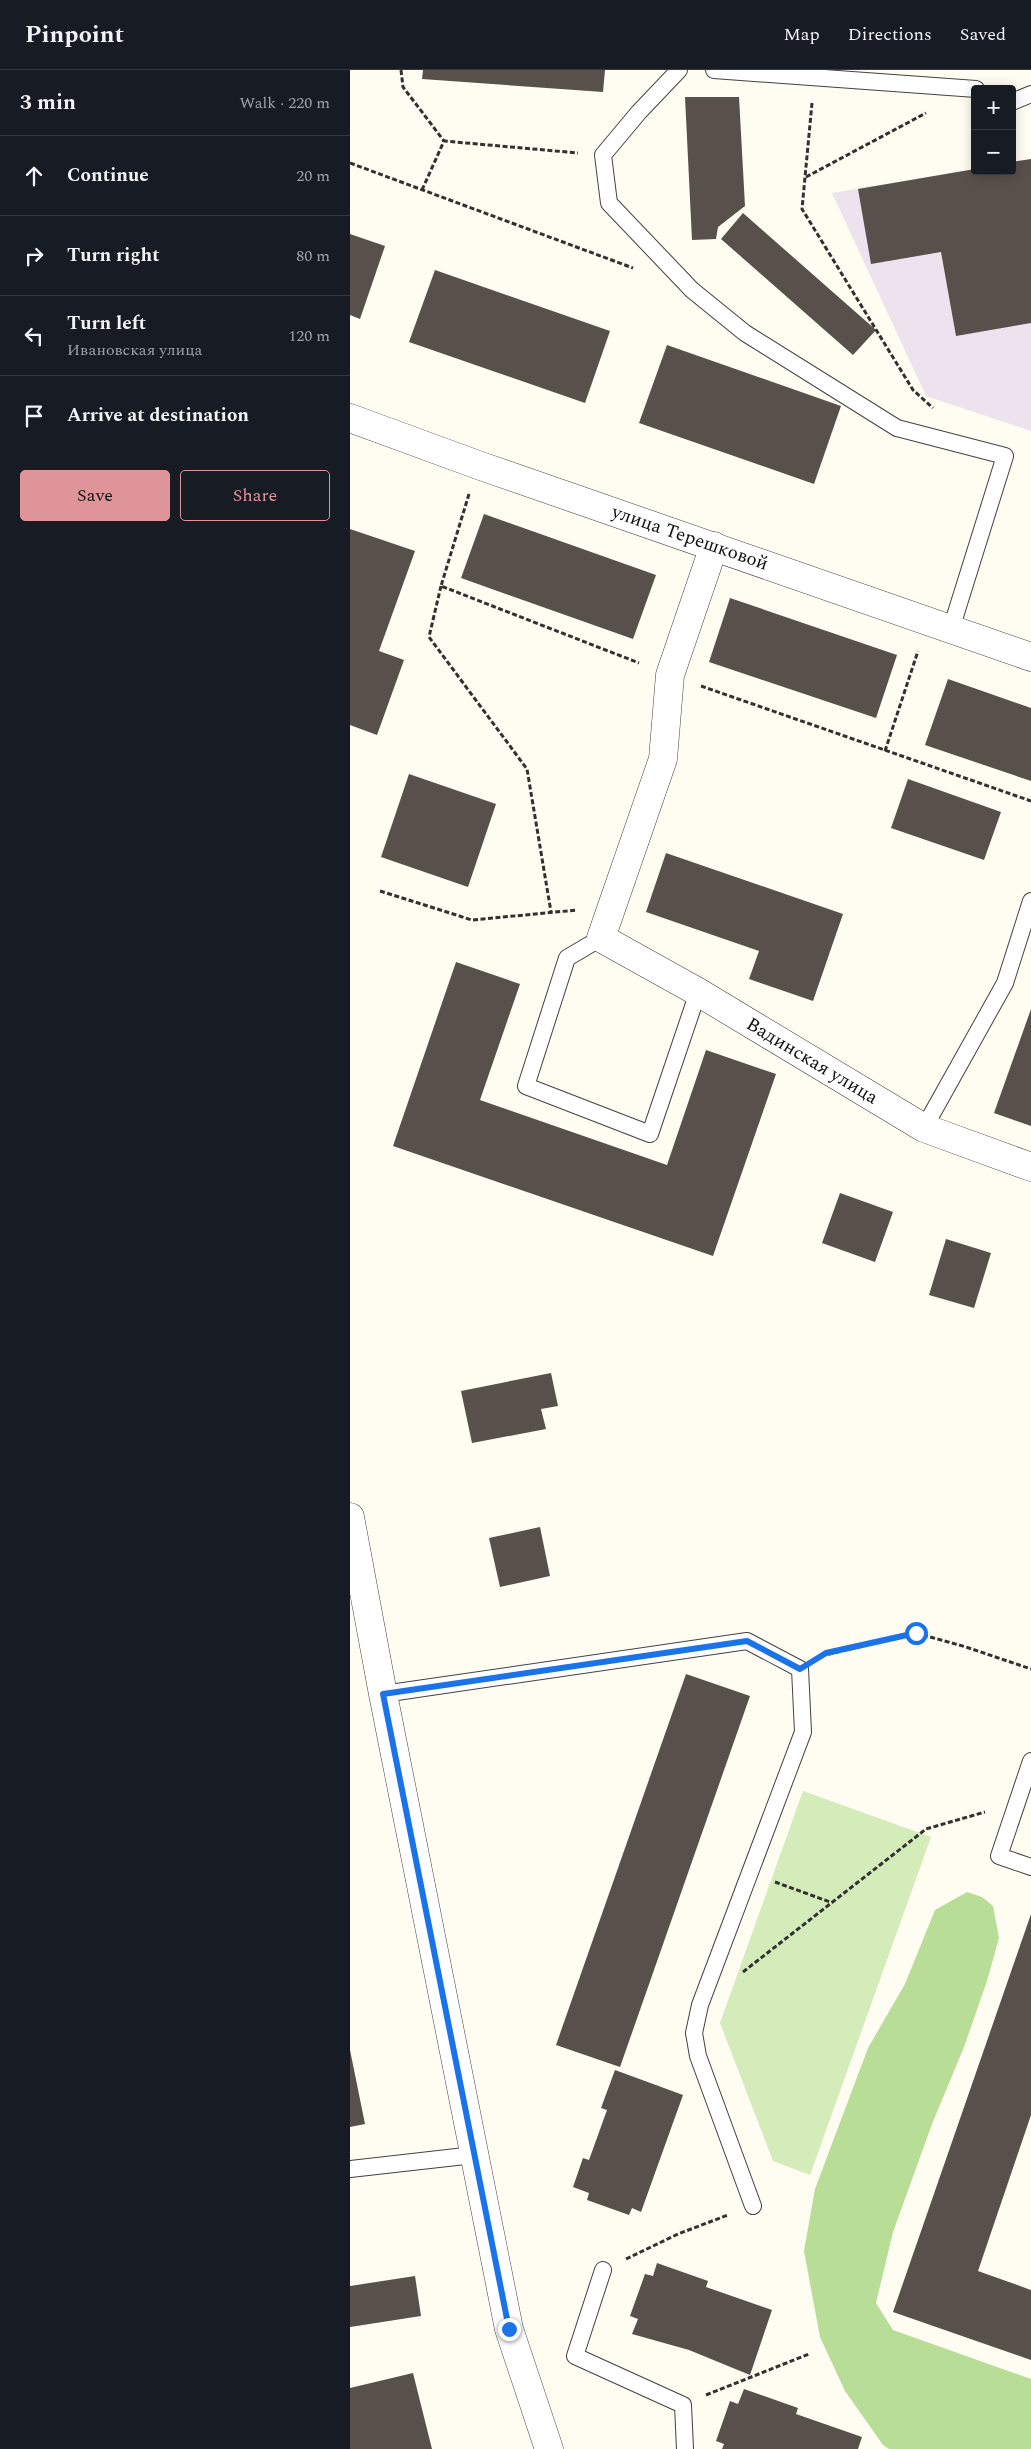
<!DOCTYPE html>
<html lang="en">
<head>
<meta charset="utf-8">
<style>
  :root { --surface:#171b24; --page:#20242c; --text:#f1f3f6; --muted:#9ea1a6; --line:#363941; --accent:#de9499 }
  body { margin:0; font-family:Spectral,serif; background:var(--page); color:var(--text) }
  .controls { position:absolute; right:15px; top:15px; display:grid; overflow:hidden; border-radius:5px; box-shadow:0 2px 12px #0003 }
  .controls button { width:45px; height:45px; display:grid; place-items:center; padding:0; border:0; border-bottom:1px solid var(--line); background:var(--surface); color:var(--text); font:25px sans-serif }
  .stop { position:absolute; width:15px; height:15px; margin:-11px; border:4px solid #1a73e8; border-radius:50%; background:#fff }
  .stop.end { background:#1a73e8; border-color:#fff; box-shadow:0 1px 5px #0008 }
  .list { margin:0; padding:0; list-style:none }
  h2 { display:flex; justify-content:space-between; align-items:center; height:65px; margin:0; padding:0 20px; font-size:21px }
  h2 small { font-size:16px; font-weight:400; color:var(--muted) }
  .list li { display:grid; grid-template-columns:32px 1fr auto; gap:15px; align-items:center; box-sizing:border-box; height:80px; padding:0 20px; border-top:1px solid var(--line) }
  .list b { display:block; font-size:19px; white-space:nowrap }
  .list p { margin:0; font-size:16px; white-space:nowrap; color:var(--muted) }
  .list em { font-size:16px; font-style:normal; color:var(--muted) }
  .actions { display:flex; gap:10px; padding:15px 20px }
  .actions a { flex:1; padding:11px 0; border:1px solid var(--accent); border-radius:5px; text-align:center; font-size:18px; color:var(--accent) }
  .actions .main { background:var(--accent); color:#111 }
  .icon { flex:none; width:28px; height:28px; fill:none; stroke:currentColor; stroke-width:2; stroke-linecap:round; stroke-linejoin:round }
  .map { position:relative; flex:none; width:681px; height:2379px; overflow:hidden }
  header { display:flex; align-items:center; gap:30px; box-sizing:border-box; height:70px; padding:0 25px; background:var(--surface); border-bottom:1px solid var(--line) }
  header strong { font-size:24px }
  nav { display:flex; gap:28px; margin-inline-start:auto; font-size:18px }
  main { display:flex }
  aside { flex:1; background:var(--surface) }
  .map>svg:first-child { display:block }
  .industrial { fill:#ede3ee }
  .green { fill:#d3ecb9 }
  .forest { fill:#b7dd97 }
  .building { fill:#58504b }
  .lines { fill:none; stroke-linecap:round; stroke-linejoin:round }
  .lane-casing { stroke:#424242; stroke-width:18 }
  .street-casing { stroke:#424242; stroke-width:29 }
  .path { stroke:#313131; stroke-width:3; stroke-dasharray:5 2.5; stroke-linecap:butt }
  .lane { stroke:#fff; stroke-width:16 }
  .street { stroke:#fff; stroke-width:28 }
  .route { stroke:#1a73e8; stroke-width:6 }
  .labels { text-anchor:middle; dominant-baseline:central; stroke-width:5; stroke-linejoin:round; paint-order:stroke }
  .street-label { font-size:19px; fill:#0f0f0f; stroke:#fff }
</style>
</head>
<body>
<header>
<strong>Pinpoint</strong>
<nav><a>Map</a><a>Directions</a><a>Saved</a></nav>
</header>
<main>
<aside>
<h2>3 min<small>Walk · 220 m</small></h2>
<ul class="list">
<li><svg class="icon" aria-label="ahead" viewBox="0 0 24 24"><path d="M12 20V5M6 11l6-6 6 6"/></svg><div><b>Continue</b></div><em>20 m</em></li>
<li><svg class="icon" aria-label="right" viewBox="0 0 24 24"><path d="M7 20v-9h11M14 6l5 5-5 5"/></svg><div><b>Turn right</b></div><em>80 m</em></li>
<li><svg class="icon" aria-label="left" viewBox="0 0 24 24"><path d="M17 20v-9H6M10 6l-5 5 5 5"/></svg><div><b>Turn left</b><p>Ивановская улица</p></div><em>120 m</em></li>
<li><svg class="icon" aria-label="arrive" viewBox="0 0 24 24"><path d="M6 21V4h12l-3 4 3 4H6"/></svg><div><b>Arrive at destination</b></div></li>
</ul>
<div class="actions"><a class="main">Save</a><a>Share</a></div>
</aside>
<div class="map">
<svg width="681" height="2379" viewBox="0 0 681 2379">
  <rect width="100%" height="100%" fill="#fffcf1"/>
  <!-- industrial -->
  <path class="industrial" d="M681 89V361L576 326 482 123 625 99V101H662Z"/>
  <!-- green -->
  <path class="green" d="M453 1721 581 1767 460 2105 423 2091 370 1953Z"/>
  <!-- forest -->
  <path class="forest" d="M617 1822 632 1827 643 1836 649 1868 637 1911 614 1977 582 2054 543 2162 526 2233 543 2260 681 2309V2379H539L533 2375 495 2321 470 2267 454 2181 465 2119 518 1978 555 1914 585 1840Z"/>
  <!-- building -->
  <g class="building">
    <path d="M73 0H255L253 22 72 9Z"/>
    <path d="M335 27H389L395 136 368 157 366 169 342 170Z"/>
    <path d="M681 89V253L606 266 591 182 521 194 508 119 625 99V101H662V92Z"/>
    <path d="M393 143 526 260 503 285 371 169Z"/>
    <path d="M0 164 35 176 10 249 0 245Z"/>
    <path d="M85 200 260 261 235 333 59 272Z"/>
    <path d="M317 275 491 336 464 414 289 353Z"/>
    <path d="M134 444 306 505 283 569 111 508Z"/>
    <path d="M0 459 65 481 29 581 54 590 27 665 0 655Z"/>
    <path d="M380 528 547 585 526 648 359 592Z"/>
    <path d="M598 609 681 638V711L575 675Z"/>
    <path d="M59 704 146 734 118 817 31 787Z"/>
    <path d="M558 709 651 742 634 790 541 758Z"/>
    <path d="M316 783 493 844 463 931 399 909 409 881 296 842Z"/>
    <path d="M106 892 170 914 130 1030 317 1095 356 980 426 1004 363 1186 43 1076Z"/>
    <path d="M681 939V1056L644 1043Z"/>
    <path d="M490 1123 543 1142 525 1192 472 1173Z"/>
    <path d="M596 1169 641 1183 624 1238 579 1225Z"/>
    <path d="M201 1303 208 1336 191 1339 196 1359 122 1373 111 1321Z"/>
    <path d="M190 1457 200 1506 150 1517 139 1468Z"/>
    <path d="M336 1604 400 1626 270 1997 206 1975Z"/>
    <path d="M681 1844V2045L628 2201 681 2220V2290L543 2242Z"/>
    <path d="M0 1980 15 2054 0 2057Z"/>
    <path d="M265 2000 333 2025 291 2142 282 2138 279 2145 237 2130 239 2123 223 2117 233 2088 239 2090 257 2040 251 2038Z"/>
    <path d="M307 2193 358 2211 356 2217 422 2240 400 2305 339 2280 282 2264 288 2249 280 2246 295 2204 303 2206Z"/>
    <path d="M65 2206 71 2246 0 2257V2216Z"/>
    <path d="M63 2303 82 2379H0V2318Z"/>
    <path d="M394 2319 448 2338 446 2344 512 2367 508 2379H372L374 2374 366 2371 380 2331 388 2334Z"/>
  </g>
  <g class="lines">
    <defs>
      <g id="lane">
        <path d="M329 0 289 42 253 85 259 133 342 220 395 263 547 358 655 386 601 559"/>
        <path d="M364 0 626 19"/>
        <path d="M662 32 681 24"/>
        <path d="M251 868 217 888 176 1016 300 1064 348 922"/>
        <path d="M574 1058 655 913 681 831"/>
        <path d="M33 1624 397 1571 450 1599 453 1662 350 1935 344 1963 348 1986 403 2136"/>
        <path d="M681 1691 649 1786 681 1797"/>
        <path d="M0 2099 124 2085"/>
        <path d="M253 2200 225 2286 333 2335 335 2379"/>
      </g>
      <g id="street">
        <path d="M0 348 128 395 681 587"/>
        <path d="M364 476 320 605 313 689 251 868 348 922 574 1058 681 1097"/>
        <path d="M0 1447 33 1624 159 2259 199 2379"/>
      </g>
    </defs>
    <!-- lane casing -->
    <use href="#lane" class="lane-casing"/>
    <!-- street casing -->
    <use href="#street" class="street-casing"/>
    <!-- path -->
    <g class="path">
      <path d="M51 0 53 17 94 71"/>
      <path d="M462 33 452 139 563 320 583 338"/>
      <path d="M0 93 283 198"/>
      <path d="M456 107 576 43"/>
      <path d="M72 120 94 71 228 83"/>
      <path d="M119 424 91 516 289 593"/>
      <path d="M91 516 79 567 177 699 201 842"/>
      <path d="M351 616 681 731"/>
      <path d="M535 681 568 581"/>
      <path d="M30 821 122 850 227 840"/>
      <path d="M471 1586 566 1563 616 1577 681 1599"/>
      <path d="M425 1812 480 1832"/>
      <path d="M393 1902 576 1759 635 1742"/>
      <path d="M276 2189 328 2164 378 2145"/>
      <path d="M356 2325 459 2284"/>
    </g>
    <!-- lane -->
    <use href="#lane" class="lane"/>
    <!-- street -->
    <use href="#street" class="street"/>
  </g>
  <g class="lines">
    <!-- route -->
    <path class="route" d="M159 2259 33 1624 397 1571 450 1599 476 1583 566 1563"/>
  </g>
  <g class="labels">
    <!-- street labels -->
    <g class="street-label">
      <text transform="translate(340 468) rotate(19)">улица Терешковой</text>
      <text transform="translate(462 991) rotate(31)">Вадинская улица</text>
    </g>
  </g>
</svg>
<div class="controls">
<button>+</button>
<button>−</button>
</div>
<div class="stop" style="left:566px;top:1563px"></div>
<div class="stop end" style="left:159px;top:2259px"></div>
</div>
</main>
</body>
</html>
